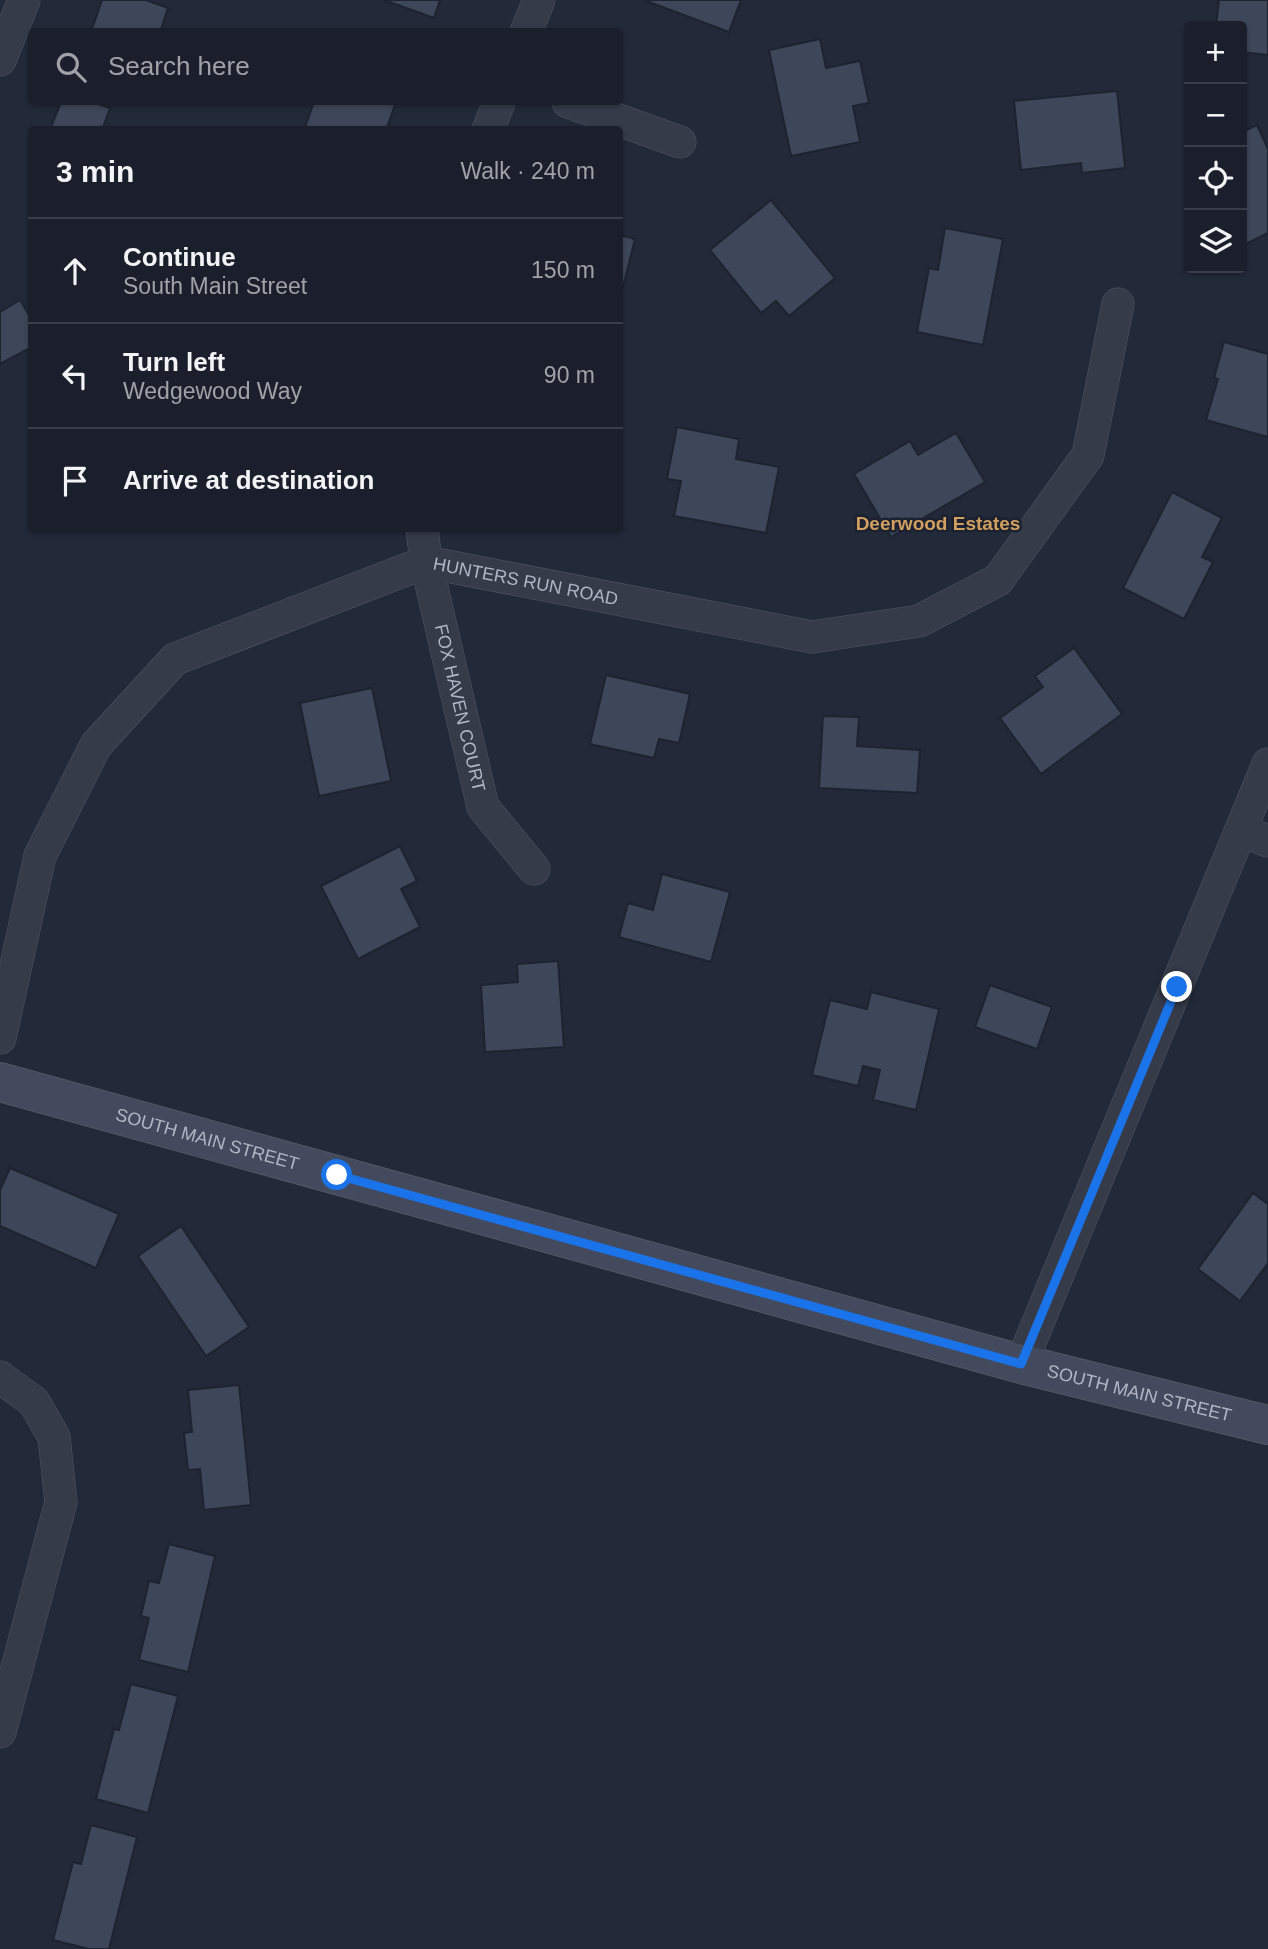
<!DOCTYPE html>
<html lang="en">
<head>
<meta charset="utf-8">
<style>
  :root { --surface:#1a1f2b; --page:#232733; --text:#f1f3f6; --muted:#9fa2a9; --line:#383d47 }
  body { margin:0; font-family:Arial,sans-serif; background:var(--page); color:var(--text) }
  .controls { position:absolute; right:21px; top:21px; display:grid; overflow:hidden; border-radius:7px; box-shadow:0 2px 5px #0004 }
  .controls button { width:63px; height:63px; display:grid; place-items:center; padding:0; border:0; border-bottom:2px solid var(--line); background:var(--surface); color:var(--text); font:35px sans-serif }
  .stop { position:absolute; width:21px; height:21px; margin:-16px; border:5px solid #1a73e8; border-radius:50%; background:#fff }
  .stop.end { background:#1a73e8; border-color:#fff; box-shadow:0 2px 7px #0008 }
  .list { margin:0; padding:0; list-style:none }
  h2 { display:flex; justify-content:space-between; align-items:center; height:91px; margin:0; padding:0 28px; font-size:30px }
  h2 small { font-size:23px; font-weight:400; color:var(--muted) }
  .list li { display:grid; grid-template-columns:46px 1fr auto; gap:21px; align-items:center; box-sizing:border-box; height:105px; padding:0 28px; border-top:2px solid var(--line) }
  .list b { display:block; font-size:26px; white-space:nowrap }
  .list p { margin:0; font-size:23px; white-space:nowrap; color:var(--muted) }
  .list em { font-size:23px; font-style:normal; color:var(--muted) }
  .icon { flex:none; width:38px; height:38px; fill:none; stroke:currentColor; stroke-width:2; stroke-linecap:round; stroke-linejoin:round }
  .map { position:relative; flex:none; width:1268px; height:1949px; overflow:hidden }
  .search { position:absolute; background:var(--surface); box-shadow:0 2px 5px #0004; left:28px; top:28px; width:595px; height:77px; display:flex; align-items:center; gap:18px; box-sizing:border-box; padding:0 24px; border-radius:7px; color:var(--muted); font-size:26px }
  .panel { position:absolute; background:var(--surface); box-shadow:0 2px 5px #0004; left:28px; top:126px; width:595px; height:406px; border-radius:7px }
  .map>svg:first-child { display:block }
  .building { fill:#3e4759; stroke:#1d2330; stroke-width:2 }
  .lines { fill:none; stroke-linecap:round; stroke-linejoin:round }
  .street-casing { stroke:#515664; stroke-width:33 }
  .secondary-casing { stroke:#515664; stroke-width:40 }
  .street { stroke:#363b4a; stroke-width:32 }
  .secondary { stroke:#444a5d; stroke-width:38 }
  .route { stroke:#1a73e8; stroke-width:9 }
  .labels { text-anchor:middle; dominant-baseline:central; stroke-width:5; stroke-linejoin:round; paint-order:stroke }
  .street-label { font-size:18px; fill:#b1b6c6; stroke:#1b212e }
  .neighbourhood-label { font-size:19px; font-weight:bold; fill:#d19f60; stroke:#1b212e }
</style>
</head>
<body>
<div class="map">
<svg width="1268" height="1949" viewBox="0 0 1268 1949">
  <rect width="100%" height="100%" fill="#222939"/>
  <!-- building -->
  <g class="building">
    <path d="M102 0H146L168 8 160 32H91Z"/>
    <path d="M384 0H440L434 18Z"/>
    <path d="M644 0H741L729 32Z"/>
    <path d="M1219 0H1268V55L1242 52V26H1216Z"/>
    <path d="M820 39 826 68 860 61 869 103 853 106 860 142 791 156 769 50Z"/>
    <path d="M1117 91 1125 168 1082 173 1081 163 1021 170 1014 101Z"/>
    <path d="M61 102H93L110 108 102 130H50Z"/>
    <path d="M314 102H396L386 130H304Z"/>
    <path d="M1257 125 1268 149V233L1242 246V132Z"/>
    <path d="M771 200 835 278 789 316 776 301 761 313 710 250Z"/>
    <path d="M945 228 1003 239 983 345 917 332 929 268 938 270Z"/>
    <path d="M620 235 635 239 622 291 620 290Z"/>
    <path d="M20 300 32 320V347L0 364V312Z"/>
    <path d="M1224 342 1268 354V437L1206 420 1218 379 1214 378Z"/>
    <path d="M677 427 739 439 736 459 779 467 766 533 674 516 681 481 667 479Z"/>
    <path d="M956 433 985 482 891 537 854 474 910 441 918 455Z"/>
    <path d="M1172 492 1222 518 1202 557 1213 562 1184 619 1123 588Z"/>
    <path d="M1074 648 1122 714 1041 774 1000 718 1043 687 1035 676Z"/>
    <path d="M606 675 690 694 679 743 659 739 654 758 590 744Z"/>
    <path d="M372 688 391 781 319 796 300 703Z"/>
    <path d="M823 716 859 717 857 746 920 750 917 793 819 788Z"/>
    <path d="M400 846 417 881 401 889 420 927 358 959 321 886Z"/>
    <path d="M662 874 730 892 711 962 619 937 628 903 653 910Z"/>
    <path d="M558 961 564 1047 485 1052 481 985 518 982 517 964Z"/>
    <path d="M990 985 1052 1007 1037 1049 975 1027Z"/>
    <path d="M871 992 939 1009 916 1110 873 1100 880 1070 863 1066 858 1086 812 1075 830 1000 867 1009Z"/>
    <path d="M10 1168 119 1214 96 1268 0 1226V1190Z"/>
    <path d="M1253 1193 1268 1204V1263L1240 1301 1198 1269Z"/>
    <path d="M181 1226 249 1327 206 1356 138 1256Z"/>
    <path d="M239 1385 251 1505 204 1510 200 1469 188 1470 184 1433 192 1432 188 1390Z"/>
    <path d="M169 1544 215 1556 188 1672 139 1660 149 1618 141 1616 149 1581 159 1583Z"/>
    <path d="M131 1684 178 1696 148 1813 96 1799 114 1729 119 1730Z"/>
    <path d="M91 1825 137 1837 109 1949H89L53 1940 73 1862 81 1864Z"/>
  </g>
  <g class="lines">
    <defs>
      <g id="street">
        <path d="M526 32 539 0"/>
        <path d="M0 60 24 0"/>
        <path d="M568 102 680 142"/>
        <path d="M488 130 499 102"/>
        <path id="s1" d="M422 528 426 562 483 807 534 869"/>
        <path d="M1242 831 1268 841"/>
        <path id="s2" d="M0 1038 40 856 96 745 175 659 426 562 812 637 919 621 998 580 1088 455 1118 304"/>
        <path d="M1021 1364 1268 764"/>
        <path d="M0 1377 34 1402 54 1437 61 1502 0 1732"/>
      </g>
      <g id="secondary">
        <path id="s3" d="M0 1082 1021 1364 1268 1425"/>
      </g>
    </defs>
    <!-- street casing -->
    <use href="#street" class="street-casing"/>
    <!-- secondary casing -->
    <use href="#secondary" class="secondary-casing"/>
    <!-- street -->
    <use href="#street" class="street"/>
    <!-- secondary -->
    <use href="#secondary" class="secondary"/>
  </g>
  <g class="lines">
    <!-- route -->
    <path class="route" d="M337 1175 1021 1364 1177 987"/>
  </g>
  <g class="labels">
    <!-- street labels -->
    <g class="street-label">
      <text stroke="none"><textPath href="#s2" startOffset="798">HUNTERS RUN ROAD</textPath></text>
      <text stroke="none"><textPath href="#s1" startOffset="184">FOX HAVEN COURT</textPath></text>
      <text stroke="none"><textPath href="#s3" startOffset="215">SOUTH MAIN STREET</textPath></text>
      <text stroke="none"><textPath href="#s3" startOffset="1181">SOUTH MAIN STREET</textPath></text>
    </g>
    <!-- neighbourhood labels -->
    <g class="neighbourhood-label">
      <text x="938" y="523">Deerwood Estates</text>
    </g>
  </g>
</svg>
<div class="controls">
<button>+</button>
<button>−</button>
<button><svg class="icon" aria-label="locate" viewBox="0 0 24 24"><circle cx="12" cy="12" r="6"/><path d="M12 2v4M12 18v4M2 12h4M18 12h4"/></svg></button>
<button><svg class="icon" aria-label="layers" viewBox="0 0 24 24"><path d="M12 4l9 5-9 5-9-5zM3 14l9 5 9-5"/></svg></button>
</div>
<div class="stop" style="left:337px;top:1175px"></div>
<div class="stop end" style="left:1177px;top:987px"></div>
<div class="search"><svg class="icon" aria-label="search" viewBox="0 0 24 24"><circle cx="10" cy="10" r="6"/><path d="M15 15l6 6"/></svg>Search here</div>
<section class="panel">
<h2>3 min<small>Walk · 240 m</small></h2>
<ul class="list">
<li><svg class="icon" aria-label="ahead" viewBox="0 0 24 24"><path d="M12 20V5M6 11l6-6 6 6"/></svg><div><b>Continue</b><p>South Main Street</p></div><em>150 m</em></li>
<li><svg class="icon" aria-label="left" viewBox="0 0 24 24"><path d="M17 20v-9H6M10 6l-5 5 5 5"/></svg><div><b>Turn left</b><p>Wedgewood Way</p></div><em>90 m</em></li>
<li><svg class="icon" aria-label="arrive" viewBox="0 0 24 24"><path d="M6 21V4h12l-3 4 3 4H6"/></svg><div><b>Arrive at destination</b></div></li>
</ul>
</section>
</div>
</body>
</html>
